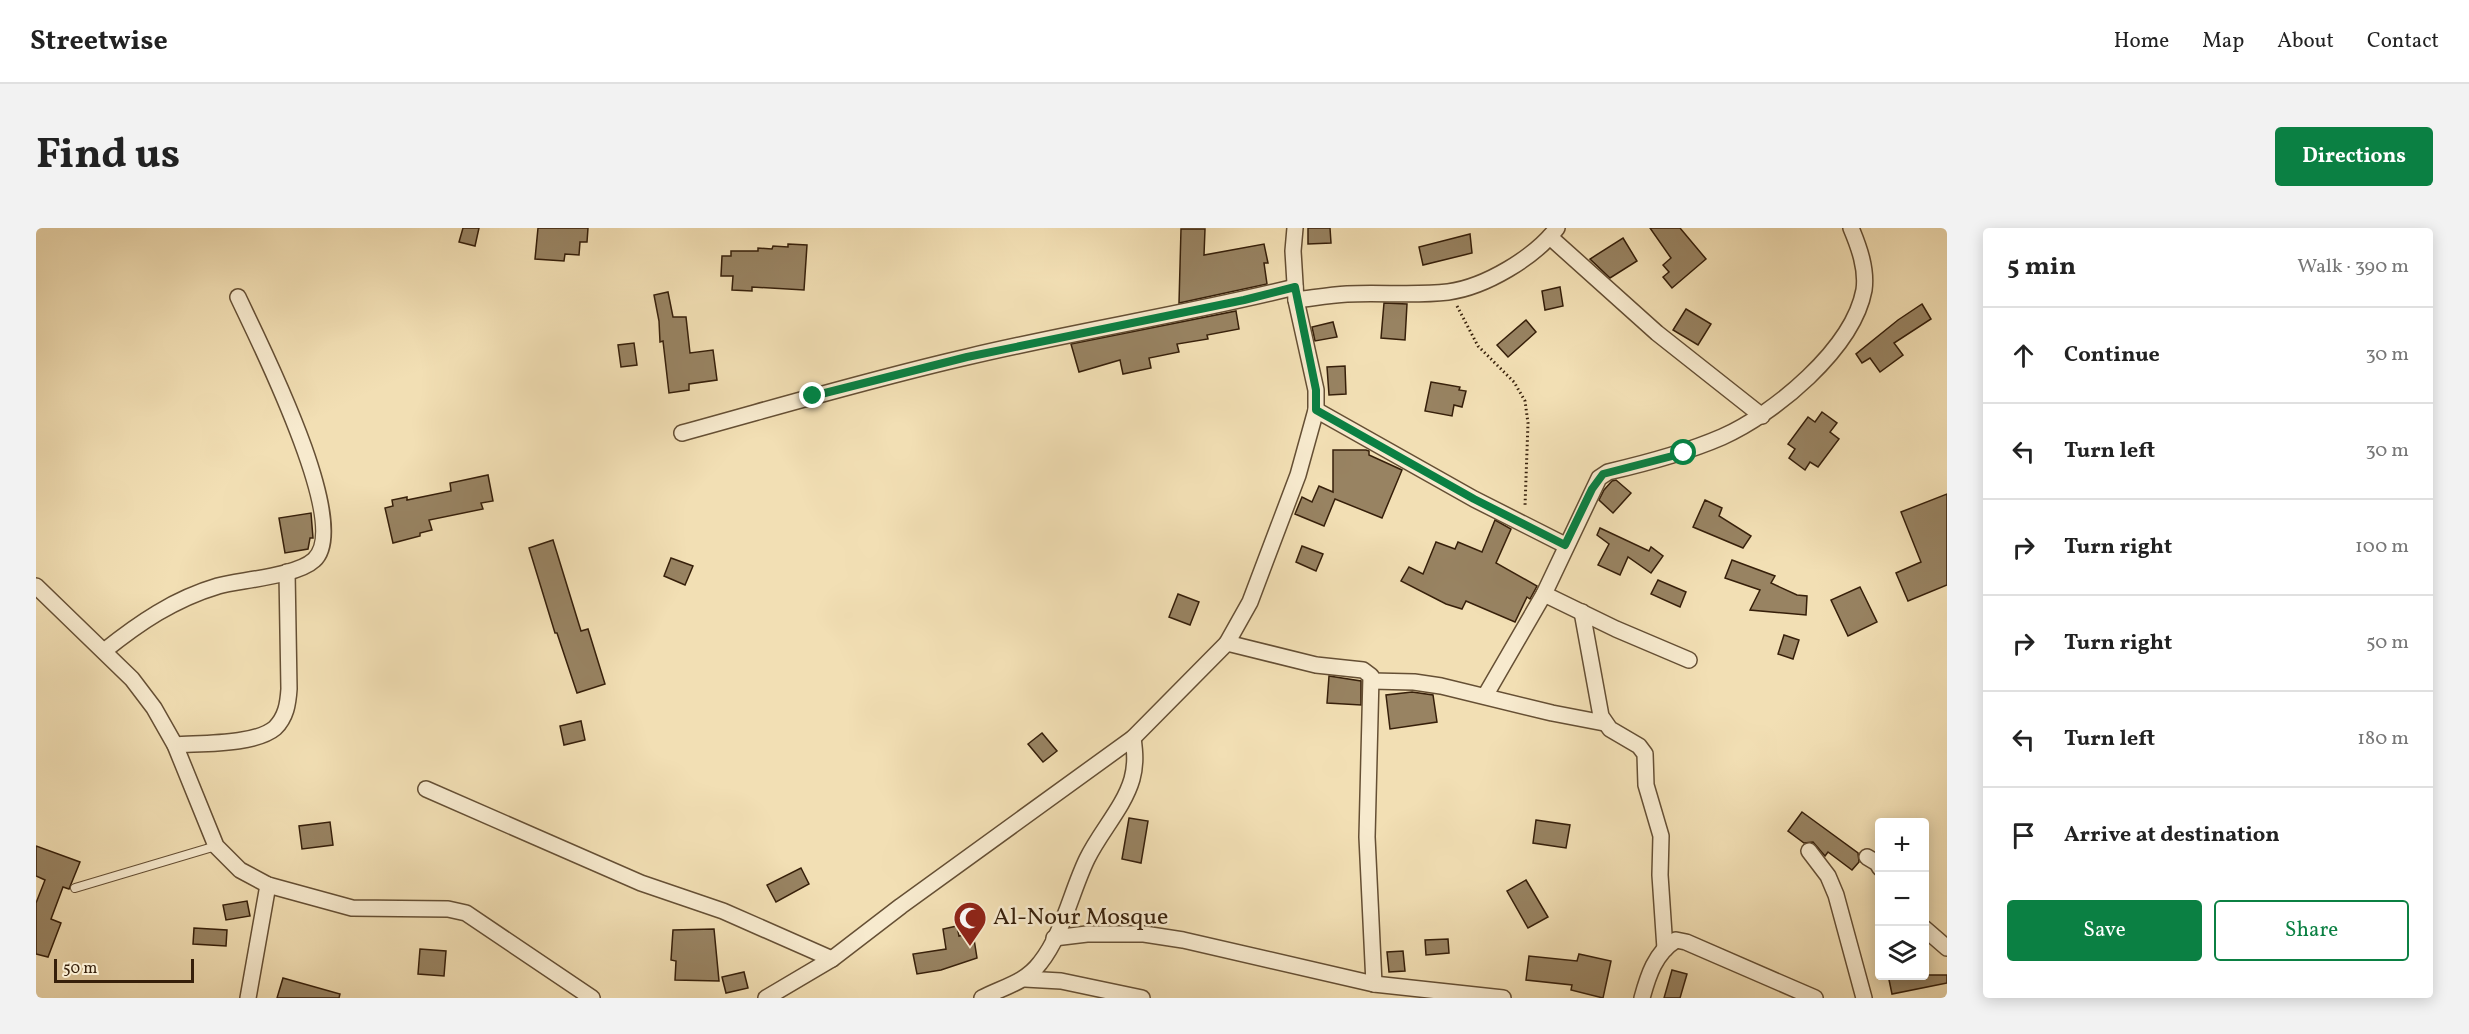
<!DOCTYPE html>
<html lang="en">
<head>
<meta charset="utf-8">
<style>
  :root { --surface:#fff; --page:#f2f2f2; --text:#222; --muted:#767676; --line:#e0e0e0; --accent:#0b8043 }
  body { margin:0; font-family:Vollkorn,serif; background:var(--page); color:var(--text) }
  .controls { position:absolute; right:18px; bottom:18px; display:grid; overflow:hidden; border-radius:6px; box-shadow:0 3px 15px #0003 }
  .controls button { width:54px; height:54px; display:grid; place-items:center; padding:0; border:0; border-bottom:2px solid var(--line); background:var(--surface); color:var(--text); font:30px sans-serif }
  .scale { position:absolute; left:18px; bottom:15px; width:140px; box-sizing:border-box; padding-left:6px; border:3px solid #361f0a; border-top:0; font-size:16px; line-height:21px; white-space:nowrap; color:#361f0a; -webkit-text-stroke:4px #f7eace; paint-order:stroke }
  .stop { position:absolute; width:18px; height:18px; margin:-14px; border:4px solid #0b8043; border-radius:50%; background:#fff }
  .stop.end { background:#0b8043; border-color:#fff; box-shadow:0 2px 6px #0008 }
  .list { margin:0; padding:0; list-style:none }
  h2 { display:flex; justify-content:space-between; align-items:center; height:78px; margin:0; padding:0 24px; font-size:26px }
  h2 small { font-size:20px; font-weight:400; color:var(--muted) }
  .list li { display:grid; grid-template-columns:39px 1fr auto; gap:18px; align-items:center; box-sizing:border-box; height:96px; padding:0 24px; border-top:2px solid var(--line) }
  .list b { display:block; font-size:22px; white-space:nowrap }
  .list em { font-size:20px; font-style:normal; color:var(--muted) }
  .actions { display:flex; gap:12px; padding:18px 24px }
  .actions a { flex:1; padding:14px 0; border:2px solid var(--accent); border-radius:6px; text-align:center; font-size:21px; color:var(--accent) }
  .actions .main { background:var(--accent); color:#fff }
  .icon { flex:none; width:33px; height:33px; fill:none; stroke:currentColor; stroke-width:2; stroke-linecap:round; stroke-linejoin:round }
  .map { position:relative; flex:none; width:1911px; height:770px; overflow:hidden; border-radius:6px }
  header { display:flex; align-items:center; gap:36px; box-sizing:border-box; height:84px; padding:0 30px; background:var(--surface); border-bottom:2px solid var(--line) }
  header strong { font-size:28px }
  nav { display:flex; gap:33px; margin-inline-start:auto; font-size:21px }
  .intro { display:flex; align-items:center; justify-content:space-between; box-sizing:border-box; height:144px; padding:0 36px }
  h1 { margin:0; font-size:42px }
  .button { padding:15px 27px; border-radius:6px; background:var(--accent); color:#fff; font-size:21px; font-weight:700 }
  main { display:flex; gap:36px; padding:0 36px }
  aside { flex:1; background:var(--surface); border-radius:6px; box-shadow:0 3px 15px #0003 }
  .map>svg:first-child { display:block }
  .building { fill:#988362; stroke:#361f0a; stroke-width:1.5 }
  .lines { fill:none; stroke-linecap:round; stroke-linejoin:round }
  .lane-casing { stroke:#654f34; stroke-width:10 }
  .street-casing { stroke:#654f34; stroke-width:18 }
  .path { stroke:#361f0a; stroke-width:3; stroke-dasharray:1.5 3; stroke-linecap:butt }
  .lane { stroke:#f7eace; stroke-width:8 }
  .street { stroke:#f7eace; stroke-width:15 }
  .route { stroke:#0b8043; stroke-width:8 }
  .labels { text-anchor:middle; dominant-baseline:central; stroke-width:5; stroke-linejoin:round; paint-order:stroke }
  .poi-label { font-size:24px; fill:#361f0a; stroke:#f7eace; text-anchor:start }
</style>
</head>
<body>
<header>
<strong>Streetwise</strong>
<nav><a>Home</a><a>Map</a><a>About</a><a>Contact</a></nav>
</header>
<div class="intro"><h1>Find us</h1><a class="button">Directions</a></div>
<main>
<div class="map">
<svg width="1911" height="770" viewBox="0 0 1911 770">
  <rect width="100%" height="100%" fill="#f2dfb4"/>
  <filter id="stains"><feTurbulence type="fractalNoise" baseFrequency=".00333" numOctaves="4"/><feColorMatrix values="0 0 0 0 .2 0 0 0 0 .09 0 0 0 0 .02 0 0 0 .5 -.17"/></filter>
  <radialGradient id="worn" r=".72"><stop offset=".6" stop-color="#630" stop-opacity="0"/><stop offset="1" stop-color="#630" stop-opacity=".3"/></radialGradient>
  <!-- building -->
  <g class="building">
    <path d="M427 0H443L439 18 423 14Z"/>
    <path d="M502 0H552L551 14H544L543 27 529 26 528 33 499 31Z"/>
    <path d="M1272 0H1294L1295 15 1272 16Z"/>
    <path d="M1614 0H1644L1670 31 1636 60 1627 49 1633 44 1627 37 1635 30Z"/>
    <path d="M1145 1H1169L1168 27 1228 16 1232 35H1228L1231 56 1143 75Z"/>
    <path d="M1434 6 1436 25 1387 37 1383 19Z"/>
    <path d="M1587 10 1601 33 1574 50 1554 31Z"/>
    <path d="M752 16 771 17 768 62 716 59V63L696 62 697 48H685L686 28H695V23H722V20L736 21 737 18 752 19Z"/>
    <path d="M1524 59 1527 78 1509 82 1506 63Z"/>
    <path d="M632 64 637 89H650L654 125 677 122 681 152 653 156V162L633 165 627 113 624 114 623 93 618 67Z"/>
    <path d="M1348 75 1371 76 1369 112 1345 110Z"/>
    <path d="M1886 76 1895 91 1858 115 1867 127 1844 144 1834 130 1826 135 1820 126 1862 92Z"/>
    <path d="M1650 81 1675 96 1662 117 1637 102Z"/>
    <path d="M1200 83 1203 101 1171 107 1172 111 1141 116 1143 124 1113 130 1115 140 1087 146 1084 132 1043 144 1035 116Z"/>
    <path d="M1490 92 1500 104 1472 129 1461 117Z"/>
    <path d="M1297 94 1301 109 1279 113 1276 99Z"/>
    <path d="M598 115 601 137 585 139 582 117Z"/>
    <path d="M1309 138 1310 166 1293 167 1291 139Z"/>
    <path d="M1395 154 1424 159 1423 162 1430 163 1426 179 1418 177 1416 188 1389 183Z"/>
    <path d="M1786 184 1801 195 1794 204 1803 211 1782 239 1774 234 1769 242 1753 230 1759 221 1752 216 1772 189 1779 194Z"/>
    <path d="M1297 222H1330L1333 223V227L1366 242 1346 290 1299 271 1288 298 1259 286 1266 269 1276 274 1283 258 1297 264Z"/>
    <path d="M452 247 457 273 445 275 447 281 393 292 396 302 384 305V308L357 315 349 280 357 278 356 272 371 269V272L415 263 414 255Z"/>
    <path d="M1580 252 1595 265 1577 285 1563 272 1568 262 1576 253Z"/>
    <path d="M1911 266V357L1872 373 1860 345 1885 334 1865 284Z"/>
    <path d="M1669 272 1686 280 1683 288 1715 308 1707 320 1657 299Z"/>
    <path d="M275 285 277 310H274L272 321 249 325 243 290Z"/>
    <path d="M1459 292 1475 301 1460 335 1501 358 1494 371 1491 369 1479 394 1430 373 1426 381 1410 376 1365 353 1373 339 1387 346 1400 314 1419 321 1422 314 1446 324Z"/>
    <path d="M1564 300 1613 323 1615 319 1627 328 1615 345 1592 329 1584 347 1562 337 1573 316 1561 307Z"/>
    <path d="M517 312 545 403 552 401 569 456 541 465 521 405H519L493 320Z"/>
    <path d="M1266 318 1287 326 1280 343 1260 334Z"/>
    <path d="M635 330 657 338 649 357 628 348Z"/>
    <path d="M1696 332 1739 348 1735 355 1761 367 1771 368 1770 387 1714 382 1724 362 1689 350Z"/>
    <path d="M1622 352 1650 364 1644 379 1615 366Z"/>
    <path d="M1824 359 1841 394 1812 408 1795 372Z"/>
    <path d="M1142 366 1163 374 1154 397 1133 389Z"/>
    <path d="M1748 407 1763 412 1757 431 1742 426Z"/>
    <path d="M1293 448 1325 453V477L1291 475Z"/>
    <path d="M1376 464 1397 467 1401 494 1354 501 1350 467Z"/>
    <path d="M545 493 549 512 528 517 524 498Z"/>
    <path d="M1006 505 1021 523 1007 534 992 516Z"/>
    <path d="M1766 584 1822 625 1823 634 1816 642 1792 624 1789 628 1777 614 1768 615 1752 603Z"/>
    <path d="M1093 590 1112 593 1105 635 1086 631Z"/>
    <path d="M1500 592 1534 597 1530 620 1497 615Z"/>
    <path d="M294 594 297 617 266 621 263 598Z"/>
    <path d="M0 618 44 634 33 661 27 659 15 691 25 695 12 729 0 726V675L9 652 0 648Z"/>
    <path d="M765 640 773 656 740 674 731 657Z"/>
    <path d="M1490 652 1512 689 1492 700 1471 663Z"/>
    <path d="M211 673 214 688 190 692 187 677Z"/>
    <path d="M921 698 923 708 937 705 941 730 905 742 881 746 877 726 910 721 907 701Z"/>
    <path d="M158 700 191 702 190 718 157 716Z"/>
    <path d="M678 701 683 753 639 752 640 733 635 732 637 702Z"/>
    <path d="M1412 711 1413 725 1390 727 1389 712Z"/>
    <path d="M384 721 410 723 408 748 382 746Z"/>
    <path d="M1367 723 1369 743 1353 744 1351 724Z"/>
    <path d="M1543 726 1575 733 1567 770 1535 762 1536 757 1490 752 1493 728 1541 733Z"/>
    <path d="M1636 742 1651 746 1644 770H1628Z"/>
    <path d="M708 744 712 760 690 765 686 749Z"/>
    <path d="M1852 747H1911V755L1856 766Z"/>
    <path d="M247 750 304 766 303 770H241Z"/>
  </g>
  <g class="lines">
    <defs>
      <path id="lane" d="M39 660 180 618"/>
      <g id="street">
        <path d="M1514 9 1621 105 1726 188"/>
        <path d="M1260 72C1277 70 1294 67 1311 66 1344 64 1378 68 1412 64 1449 59 1498 30 1521 0"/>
        <path d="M1280 182 1438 271 1529 317"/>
        <path d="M646 205C741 179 835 151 931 129 1040 103 1151 86 1259 59"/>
        <path d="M0 358 96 451 118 480 139 517 180 618 204 642 232 657 316 680 412 681 430 685 556 770"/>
        <path d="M1508 366 1580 401 1653 432"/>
        <path d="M1546 384 1565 488 1574 501 1603 518 1609 526 1610 557 1625 608 1624 647 1629 721"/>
        <path d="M1191 415 1280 437 1327 442 1335 448 1331 609 1338 756"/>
        <path d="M68 423C103 395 138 371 182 358 205 352 261 348 278 332 317 297 221 110 202 69"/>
        <path d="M1336 453 1378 454 1405 458 1516 485 1568 495"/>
        <path d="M1449 468 1508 366 1563 250 1572 244C1611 235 1649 225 1686 209 1738 186 1817 121 1828 62 1831 41 1823 19 1815 0"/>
        <path d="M139 517C165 515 219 517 239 500 250 489 252 476 253 461L251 344"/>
        <path d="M390 561 605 655 687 683 796 731"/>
        <path d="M1773 623 1792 648 1800 667 1828 770"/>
        <path d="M1831 629 1841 635 1844 640"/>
        <path d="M1888 700 1911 720"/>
        <path d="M1018 710 1051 706H1108L1147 712 1338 756 1467 770"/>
        <path d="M989 751 1025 753 1106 770"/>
        <path d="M212 770 232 657"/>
        <path d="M730 770 796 731 865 678 1097 510 1191 415 1214 374 1262 247 1280 182V162L1260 72 1257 23 1259 0"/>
        <path d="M946 770C967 759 989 755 1004 735 1027 706 1035 664 1051 631 1064 604 1088 579 1096 551 1100 536 1099 524 1097 510"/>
        <path d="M1606 770C1612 748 1619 725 1640 712L1650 714 1779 770"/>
      </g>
    </defs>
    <!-- lane casing -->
    <use href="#lane" class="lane-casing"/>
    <!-- street casing -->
    <use href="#street" class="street-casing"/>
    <!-- path -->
    <path class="path" d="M1421 78 1442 118 1478 154 1489 173 1492 195 1489 278"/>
    <!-- lane -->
    <use href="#lane" class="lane"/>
    <!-- street -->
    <use href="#street" class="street"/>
  </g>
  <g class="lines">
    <!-- route -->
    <path class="route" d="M777 168 931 129 1208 72 1259 59 1280 162V182L1438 271 1529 317 1556 261 1567 246 1648 225"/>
  </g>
  <!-- icons -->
  <defs>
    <symbol id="mosque-pin" viewBox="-11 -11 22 30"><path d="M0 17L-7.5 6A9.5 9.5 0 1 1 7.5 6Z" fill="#8f2418" stroke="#f7eace"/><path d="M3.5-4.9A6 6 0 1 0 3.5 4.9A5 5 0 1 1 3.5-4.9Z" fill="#fff"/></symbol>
  </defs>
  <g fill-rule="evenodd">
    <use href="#mosque-pin" x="915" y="671" width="38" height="52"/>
  </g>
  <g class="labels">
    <!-- poi labels -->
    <g class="poi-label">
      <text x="957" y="690">Al-Nour Mosque</text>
    </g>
  </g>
  <rect width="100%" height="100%" filter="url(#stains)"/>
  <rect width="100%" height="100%" fill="url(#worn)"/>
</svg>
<div class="controls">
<button>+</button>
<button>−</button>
<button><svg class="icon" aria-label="layers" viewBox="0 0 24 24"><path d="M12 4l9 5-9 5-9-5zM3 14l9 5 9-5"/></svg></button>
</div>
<div class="scale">50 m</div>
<div class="stop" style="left:1648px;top:225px"></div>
<div class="stop end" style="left:777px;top:168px"></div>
</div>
<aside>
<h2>5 min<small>Walk · 390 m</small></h2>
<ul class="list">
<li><svg class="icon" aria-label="ahead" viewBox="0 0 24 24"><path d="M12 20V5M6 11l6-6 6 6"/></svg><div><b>Continue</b></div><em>30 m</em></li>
<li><svg class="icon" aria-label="left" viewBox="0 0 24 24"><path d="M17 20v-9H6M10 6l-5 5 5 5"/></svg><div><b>Turn left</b></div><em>30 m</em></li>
<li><svg class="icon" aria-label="right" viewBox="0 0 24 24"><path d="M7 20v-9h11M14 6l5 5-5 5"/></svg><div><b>Turn right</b></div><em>100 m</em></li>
<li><svg class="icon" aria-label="right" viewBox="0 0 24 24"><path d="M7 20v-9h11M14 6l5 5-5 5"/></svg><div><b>Turn right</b></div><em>50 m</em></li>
<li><svg class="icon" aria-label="left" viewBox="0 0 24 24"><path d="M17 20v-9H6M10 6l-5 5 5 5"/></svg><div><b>Turn left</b></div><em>180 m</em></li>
<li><svg class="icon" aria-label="arrive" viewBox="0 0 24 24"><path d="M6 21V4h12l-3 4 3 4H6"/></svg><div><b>Arrive at destination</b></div></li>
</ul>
<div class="actions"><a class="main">Save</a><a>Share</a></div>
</aside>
</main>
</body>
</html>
